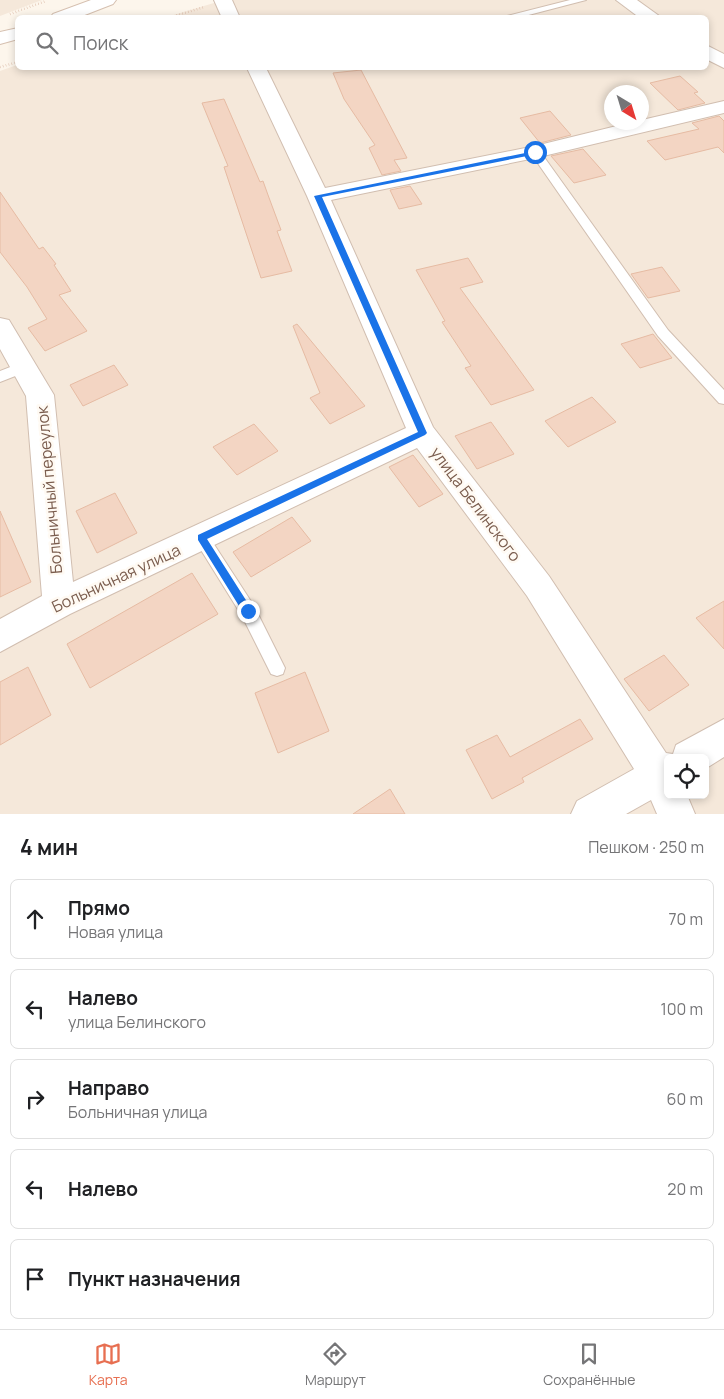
<!DOCTYPE html>
<html lang="ru">
<head>
<meta charset="utf-8">
<style>
  :root { --surface:#fff; --page:#f2f2f2; --text:#202124; --muted:#757577; --line:#e0e0e0; --accent:#e76f51 }
  body { margin:0; font-family:Manrope,sans-serif; background:var(--page); color:var(--text) }
  .controls { position:absolute; right:15px; bottom:15px; display:grid; overflow:hidden; border-radius:8px; box-shadow:0 2px 8px #0003 }
  .controls button { width:45px; height:45px; display:grid; place-items:center; padding:0; border:0; border-bottom:1px solid var(--line); background:var(--surface); color:var(--text); font:25px sans-serif }
  .compass { position:absolute; left:604px; top:85px; width:45px; height:45px; border-radius:50%; background:var(--surface); box-shadow:0 2px 8px #0003; rotate:142deg }
  .stop { position:absolute; width:15px; height:15px; margin:-11px; border:4px solid #1a73e8; border-radius:50%; background:#fff }
  .stop.end { background:#1a73e8; border-color:#fff; box-shadow:0 1px 5px #0008 }
  .list { margin:0; padding:0; list-style:none }
  h2 { display:flex; justify-content:space-between; align-items:center; height:65px; margin:0; padding:0 20px; font-size:21px }
  h2 small { font-size:16px; font-weight:400; color:var(--muted) }
  .list li { display:grid; grid-template-columns:32px 1fr auto; gap:15px; align-items:center; box-sizing:border-box; height:80px; margin:0 10px 10px; padding:0 10px; border:1px solid var(--line); border-radius:8px }
  .list b { display:block; font-size:19px; white-space:nowrap }
  .list p { margin:0; font-size:16px; white-space:nowrap; color:var(--muted) }
  .list em { font-size:16px; font-style:normal; color:var(--muted) }
  .icon { flex:none; width:28px; height:28px; fill:none; stroke:currentColor; stroke-width:2; stroke-linecap:round; stroke-linejoin:round }
  .map { position:relative; flex:none; width:724px; height:814px; overflow:hidden }
  .search { position:absolute; background:var(--surface); box-shadow:0 2px 8px #0003; left:15px; right:15px; top:15px; height:55px; display:flex; align-items:center; gap:12px; box-sizing:border-box; padding:0 18px; border-radius:8px; color:var(--muted); font-size:19px }
  .sheet { height:515px; background:var(--surface) }
  nav { display:flex; justify-content:space-around; align-items:center; box-sizing:border-box; height:70px; border-top:1px solid var(--line); background:var(--surface); font-size:14px; color:var(--muted) }
  nav a { display:grid; justify-items:center; gap:2px }
  nav .on { color:var(--accent) }
  .map>svg:first-child { display:block }
  .residential { fill:#f5e8da; fill-rule:evenodd }
  .building { fill:#f3d5c3; stroke:#e6bba3 }
  .lines { fill:none; stroke-linecap:round; stroke-linejoin:round }
  .lane-casing { stroke:#d1beb0; stroke-width:2 }
  .street-casing { stroke:#d1beb0; stroke-width:2 }
  .secondary-casing { stroke:#d6c0b0; stroke-width:2 }
  .path { stroke:#d9b8a5; stroke-width:2.5; stroke-dasharray:0.5 2.5; stroke-linecap:butt }
  .lane { fill:#fff; fill-rule:evenodd }
  .street { fill:#fff; fill-rule:evenodd }
  .secondary { fill:#fff; fill-rule:evenodd }
  .route { fill:#1a73e8 }
  .labels { text-anchor:middle; dominant-baseline:central; stroke-width:5; stroke-linejoin:round; paint-order:stroke }
  .street-label { font-size:16px; fill:#7a5c4d; stroke:#fffaf3 }
</style>
</head>
<body>
<div class="map">
<svg width="724" height="814" viewBox="0 0 724 814">
  <rect width="100%" height="100%" fill="#fdf6ec"/>
  <!-- residential -->
  <g class="residential">
    <path d="M0 0H42L0 16Z"/>
    <path d="M224 0H724V814H0V71L17 65 18 68H706V18L167 17ZM612 92H642V122H612ZM668 758H705V795H668Z"/>
  </g>
  <!-- building -->
  <g class="building">
    <path d="M361 70 407 158 394 160 401 171 382 175 369 148 375 145 344 99 333 73Z"/>
    <path d="M680 76 698 92 694 93 705 103 678 110 650 83Z"/>
    <path d="M224 99 260 182 263 181 268 195 281 230 277 231 292 271 261 278 224 167 228 166 202 103Z"/>
    <path d="M550 111 571 135 540 143 520 118Z"/>
    <path d="M719 116 724 121V153L718 147 665 160 647 141 699 129 692 123Z"/>
    <path d="M583 149 606 175 574 183 551 156Z"/>
    <path d="M410 186 422 204 399 209 390 190Z"/>
    <path d="M0 192 39 249 43 247 56 264 54 265 71 291 59 295 87 331 45 351 28 328 47 319 27 287 0 252Z"/>
    <path d="M468 258 483 282 460 288 534 390 491 405 465 368 471 366 442 322 445 321 416 270Z"/>
    <path d="M662 267 680 291 648 298 631 274Z"/>
    <path d="M297 324 365 406 330 424 310 398 320 393 293 326Z"/>
    <path d="M653 334 672 358 640 368 621 344Z"/>
    <path d="M114 365 128 385 83 406 70 385Z"/>
    <path d="M592 397 616 422 568 447 545 421Z"/>
    <path d="M491 422 514 454 477 469 455 436Z"/>
    <path d="M254 424 278 451 237 475 213 447Z"/>
    <path d="M413 455 443 494 419 507 389 467Z"/>
    <path d="M115 493 137 533 97 553 76 511Z"/>
    <path d="M0 511 31 582 0 597Z"/>
    <path d="M292 517 311 541 251 577 233 552Z"/>
    <path d="M192 573 218 614 90 688 67 644Z"/>
    <path d="M724 601V649L696 618Z"/>
    <path d="M664 655 689 685 649 711 624 679Z"/>
    <path d="M28 667 51 715 0 745V682Z"/>
    <path d="M305 672 329 731 278 753 255 693Z"/>
    <path d="M580 719 593 739 522 778 524 782 492 799 466 750 497 735 510 757Z"/>
    <path d="M390 789 405 814H353Z"/>
  </g>
  <g class="lines">
    <defs>
      <g id="lane">
        <path d="M570 0H586L517 18H499Z"/>
        <path d="M535 149 539 150 668 330 724 390V404L719 403 658 336 530 152Z"/>
        <path d="M23 362 28 363 30 367 28 371 0 382V371Z"/>
        <path d="M201 530 206 532 254 606 285 668 283 674 277 676 271 674 242 616 196 542 193 537 196 532Z"/>
      </g>
      <g id="street">
        <path d="M214 0H232L240 18H222Z"/>
        <path d="M616 0H637L662 18H640Z"/>
        <path d="M706 45 724 54V68L706 59Z"/>
        <path d="M247 68H266L325 188 535 146 633 122H642V120L724 101V113L535 158 331 200 433 427 549 576 666 753 673 754 676 745 724 719V757L705 769V758H668V795H687L695 814H657L651 800 626 814H571L577 801 634 769 527 596 417 448 70 614 0 652V619L42 596 26 396 0 349V318L9 320 54 395 73 582 406 428 307 196Z"/>
      </g>
      <g id="secondary">
        <path d="M91 0H116L113 4 77 18H50L53 14Z"/>
        <path d="M18 28V39L0 44V32Z"/>
      </g>
    </defs>
    <!-- lane casing -->
    <use href="#lane" class="lane-casing"/>
    <!-- street casing -->
    <use href="#street" class="street-casing"/>
    <!-- secondary casing -->
    <use href="#secondary" class="secondary-casing"/>
    <!-- path -->
    <g class="path">
      <path d="M10 14 46 1"/>
      <path d="M168 18 204 7"/>
      <path d="M0 67 18 62"/>
    </g>
    <!-- lane -->
    <use href="#lane" class="lane"/>
    <!-- street -->
    <use href="#street" class="street"/>
    <!-- secondary -->
    <use href="#secondary" class="secondary"/>
  </g>
  <!-- route -->
  <path class="route" d="M535 151H537V154L322 197 427 433 425 435 207 539 251 608V614H244L198 540V535L418 432 314 196Z"/>
  <g class="labels">
    <!-- street labels -->
    <g class="street-label">
      <text transform="translate(49 490) rotate(-95)">Больничный переулок</text>
      <text transform="translate(476 504) rotate(53)">улица Белинского</text>
      <text transform="translate(116 578) rotate(-25)">Больничная улица</text>
    </g>
  </g>
</svg>
<div class="controls">
<button><svg class="icon" aria-label="locate" viewBox="0 0 24 24"><circle cx="12" cy="12" r="6"/><path d="M12 2v4M12 18v4M2 12h4M18 12h4"/></svg></button>
</div>
<svg class="compass" viewBox="-18 -18 36 36"><path d="M0-13l5 13h-10z" fill="#e53935"/><path d="M0 13l5-13h-10z" fill="#757577"/></svg>
<div class="stop" style="left:535px;top:152px"></div>
<div class="stop end" style="left:248px;top:611px"></div>
<div class="search"><svg class="icon" aria-label="search" viewBox="0 0 24 24"><circle cx="10" cy="10" r="6"/><path d="M15 15l6 6"/></svg>Поиск</div>
</div>
<section class="sheet">
<h2>4 мин<small>Пешком · 250 m</small></h2>
<ul class="list">
<li><svg class="icon" aria-label="ahead" viewBox="0 0 24 24"><path d="M12 20V5M6 11l6-6 6 6"/></svg><div><b>Прямо</b><p>Новая улица</p></div><em>70 m</em></li>
<li><svg class="icon" aria-label="left" viewBox="0 0 24 24"><path d="M17 20v-9H6M10 6l-5 5 5 5"/></svg><div><b>Налево</b><p>улица Белинского</p></div><em>100 m</em></li>
<li><svg class="icon" aria-label="right" viewBox="0 0 24 24"><path d="M7 20v-9h11M14 6l5 5-5 5"/></svg><div><b>Направо</b><p>Больничная улица</p></div><em>60 m</em></li>
<li><svg class="icon" aria-label="left" viewBox="0 0 24 24"><path d="M17 20v-9H6M10 6l-5 5 5 5"/></svg><div><b>Налево</b></div><em>20 m</em></li>
<li><svg class="icon" aria-label="arrive" viewBox="0 0 24 24"><path d="M6 21V4h12l-3 4 3 4H6"/></svg><div><b>Пункт назначения</b></div></li>
</ul>
</section>
<nav>
<a class="on"><svg class="icon" aria-label="map" viewBox="0 0 24 24"><path d="M3 6l6-2 6 2 6-2v14l-6 2-6-2-6 2zM9 4v14M15 6v14"/></svg>Карта</a>
<a><svg class="icon" aria-label="directions" viewBox="0 0 24 24"><path d="M12 3l9 9-9 9-9-9zM9 14v-3h6M13 9l2 2-2 2"/></svg>Маршрут</a>
<a><svg class="icon" aria-label="saved" viewBox="0 0 24 24"><path d="M7 4h10v16l-5-4-5 4z"/></svg>Сохранённые</a>
</nav>
</body>
</html>
